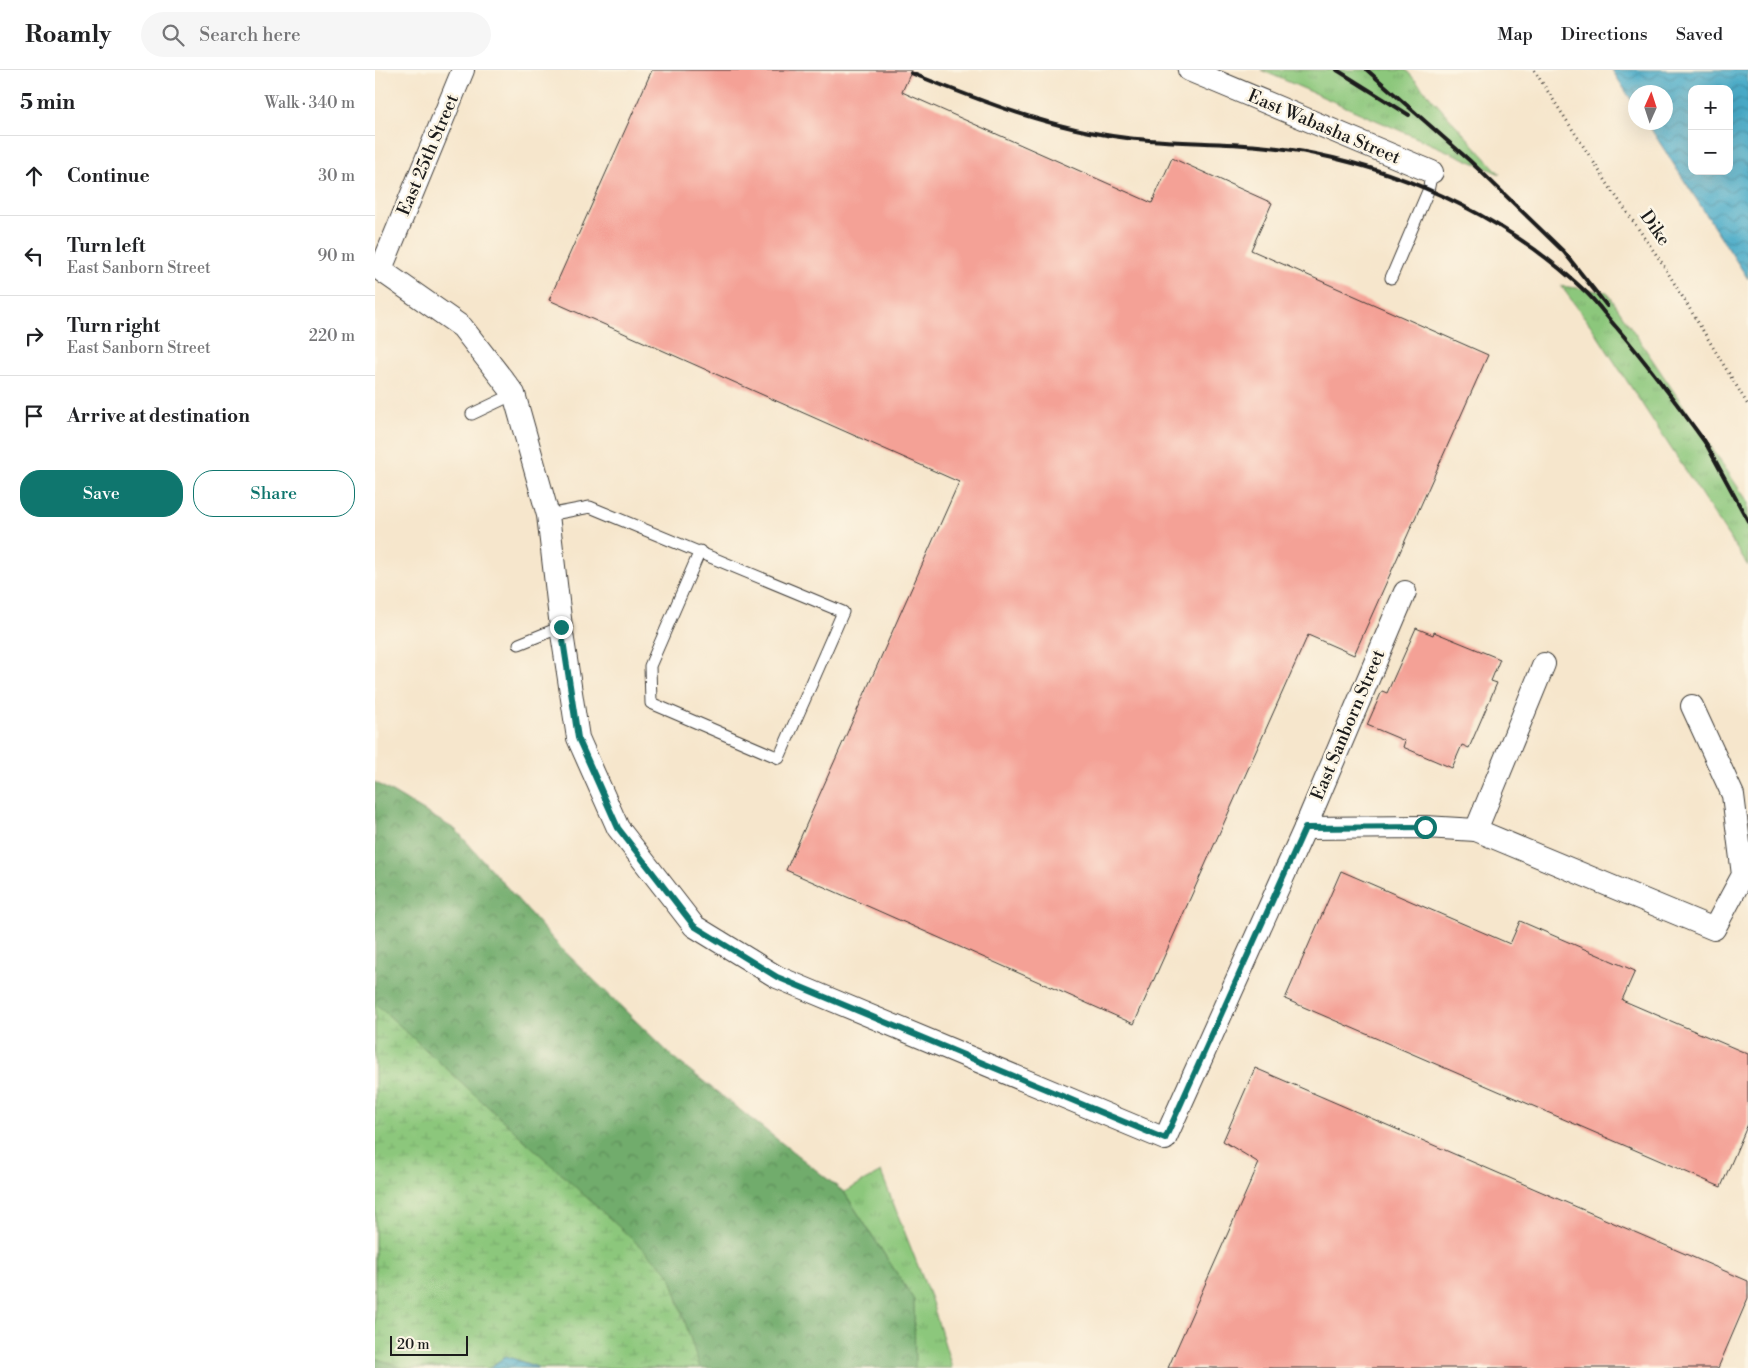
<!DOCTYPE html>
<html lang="en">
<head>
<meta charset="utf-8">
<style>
  :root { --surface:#fff; --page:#f6f6f6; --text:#202124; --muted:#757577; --line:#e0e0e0; --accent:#0f766e }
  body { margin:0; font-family:"Libre Bodoni",serif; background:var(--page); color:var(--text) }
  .controls { position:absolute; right:15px; top:15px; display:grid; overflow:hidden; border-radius:10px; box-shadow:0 5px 20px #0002 }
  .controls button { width:45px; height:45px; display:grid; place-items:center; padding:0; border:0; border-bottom:1px solid var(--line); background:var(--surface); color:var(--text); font:25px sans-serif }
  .compass { position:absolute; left:1253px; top:15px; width:45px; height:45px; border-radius:50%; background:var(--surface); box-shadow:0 5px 20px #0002; rotate:3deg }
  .scale { position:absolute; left:15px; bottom:12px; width:78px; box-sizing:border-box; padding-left:5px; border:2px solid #1c1c1c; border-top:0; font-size:14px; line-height:18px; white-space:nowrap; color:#1c1c1c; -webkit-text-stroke:4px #fcf5e5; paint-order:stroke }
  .stop { position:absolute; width:15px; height:15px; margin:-11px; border:4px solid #0f766e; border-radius:50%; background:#fff }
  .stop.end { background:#0f766e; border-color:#fff; box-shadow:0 1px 5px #0008 }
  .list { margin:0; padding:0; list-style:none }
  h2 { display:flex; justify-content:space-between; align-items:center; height:65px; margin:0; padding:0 20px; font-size:21px }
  h2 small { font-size:16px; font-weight:400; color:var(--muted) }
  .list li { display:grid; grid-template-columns:32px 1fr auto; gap:15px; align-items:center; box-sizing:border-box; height:80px; padding:0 20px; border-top:1px solid var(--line) }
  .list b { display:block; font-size:19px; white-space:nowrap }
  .list p { margin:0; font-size:16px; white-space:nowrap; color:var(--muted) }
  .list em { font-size:16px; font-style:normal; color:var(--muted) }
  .actions { display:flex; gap:10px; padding:15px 20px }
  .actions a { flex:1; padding:11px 0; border:1px solid var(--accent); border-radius:20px; text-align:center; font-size:18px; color:var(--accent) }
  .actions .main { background:var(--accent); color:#fff }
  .icon { flex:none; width:28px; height:28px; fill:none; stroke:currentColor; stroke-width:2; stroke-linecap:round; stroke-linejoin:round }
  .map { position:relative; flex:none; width:1373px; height:1298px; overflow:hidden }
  header { display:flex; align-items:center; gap:30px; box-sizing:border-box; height:70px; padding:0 25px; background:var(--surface); border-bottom:1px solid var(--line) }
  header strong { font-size:24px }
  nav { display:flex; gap:28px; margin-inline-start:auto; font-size:18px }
  .search { width:350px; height:45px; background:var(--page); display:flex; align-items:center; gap:12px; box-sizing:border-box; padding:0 18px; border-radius:28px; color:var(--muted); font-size:19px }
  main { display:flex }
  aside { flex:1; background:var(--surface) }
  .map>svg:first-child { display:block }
  .grass { fill:url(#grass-tufts); stroke:#54724c }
  .forest { fill:url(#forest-crowns); stroke:#466444 }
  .wetland { fill:url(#wetland-marsh); stroke:#54724c }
  .water { fill:url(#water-waves); stroke:#326472; fill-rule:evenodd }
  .building { fill:#f4a196 }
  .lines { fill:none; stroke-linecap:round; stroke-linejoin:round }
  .lane-casing { stroke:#3d3a36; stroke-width:13 }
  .street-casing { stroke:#3d3a36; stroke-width:24 }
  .path { stroke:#3d3a36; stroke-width:3; stroke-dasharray:1 4; stroke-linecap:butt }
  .lane { stroke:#fff; stroke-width:11 }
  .street { stroke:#fff; stroke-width:22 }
  .rail { stroke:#1c1c1c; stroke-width:4 }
  .route { stroke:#0f766e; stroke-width:6 }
  .labels { text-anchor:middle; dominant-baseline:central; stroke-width:5; stroke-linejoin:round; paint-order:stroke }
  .street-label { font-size:18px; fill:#1c1c1c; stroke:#fcf5e5 }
</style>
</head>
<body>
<header>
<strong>Roamly</strong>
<div class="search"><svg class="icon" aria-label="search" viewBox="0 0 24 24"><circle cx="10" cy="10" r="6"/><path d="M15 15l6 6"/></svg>Search here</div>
<nav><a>Map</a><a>Directions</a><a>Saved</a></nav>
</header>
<main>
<aside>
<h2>5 min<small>Walk · 340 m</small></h2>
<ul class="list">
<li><svg class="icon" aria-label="ahead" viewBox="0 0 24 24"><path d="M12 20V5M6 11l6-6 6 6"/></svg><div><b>Continue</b></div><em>30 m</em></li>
<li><svg class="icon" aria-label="left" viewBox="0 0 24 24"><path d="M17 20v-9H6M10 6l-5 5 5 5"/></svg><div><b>Turn left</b><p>East Sanborn Street</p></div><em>90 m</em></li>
<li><svg class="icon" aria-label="right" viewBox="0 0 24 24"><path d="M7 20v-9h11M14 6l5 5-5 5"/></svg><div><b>Turn right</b><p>East Sanborn Street</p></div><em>220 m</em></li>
<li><svg class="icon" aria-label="arrive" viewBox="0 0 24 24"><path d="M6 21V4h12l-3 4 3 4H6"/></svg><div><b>Arrive at destination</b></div></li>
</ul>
<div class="actions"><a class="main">Save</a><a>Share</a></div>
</aside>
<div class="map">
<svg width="1373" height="1298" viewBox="0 0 1373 1298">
  <defs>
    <pattern id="grass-tufts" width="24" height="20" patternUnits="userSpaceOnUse" patternTransform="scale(1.25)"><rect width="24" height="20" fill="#8cc77c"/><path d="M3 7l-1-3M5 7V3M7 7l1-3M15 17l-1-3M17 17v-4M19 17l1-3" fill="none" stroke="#78aa6b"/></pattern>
    <pattern id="forest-crowns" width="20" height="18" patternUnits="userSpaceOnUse" patternTransform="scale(1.25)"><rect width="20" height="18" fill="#71ac6c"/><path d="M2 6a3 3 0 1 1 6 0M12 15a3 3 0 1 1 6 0" fill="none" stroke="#5c8b58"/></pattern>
    <pattern id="wetland-marsh" width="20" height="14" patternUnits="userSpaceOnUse" patternTransform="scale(1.25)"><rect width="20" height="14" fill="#8cc77c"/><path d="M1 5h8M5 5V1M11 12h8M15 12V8" fill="none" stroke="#78aa6b"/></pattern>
    <pattern id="water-waves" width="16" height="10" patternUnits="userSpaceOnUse" patternTransform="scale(1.25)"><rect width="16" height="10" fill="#49abc8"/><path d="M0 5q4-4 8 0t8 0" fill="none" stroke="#3c8aa2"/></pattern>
  </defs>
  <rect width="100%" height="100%" fill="#fcf5e5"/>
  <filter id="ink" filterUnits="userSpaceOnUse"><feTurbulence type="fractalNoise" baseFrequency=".02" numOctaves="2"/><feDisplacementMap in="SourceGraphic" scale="10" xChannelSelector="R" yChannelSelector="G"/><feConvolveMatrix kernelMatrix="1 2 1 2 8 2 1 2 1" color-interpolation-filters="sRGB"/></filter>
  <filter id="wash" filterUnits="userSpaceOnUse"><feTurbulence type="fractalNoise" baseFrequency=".0096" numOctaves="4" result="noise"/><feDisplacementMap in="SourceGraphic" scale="20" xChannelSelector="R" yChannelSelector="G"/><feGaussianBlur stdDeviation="1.12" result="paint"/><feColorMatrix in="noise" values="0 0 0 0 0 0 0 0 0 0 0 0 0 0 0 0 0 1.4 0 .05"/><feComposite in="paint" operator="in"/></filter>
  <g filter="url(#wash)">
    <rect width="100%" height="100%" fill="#f6e6cc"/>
    <!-- grass -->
    <g class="grass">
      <path d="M886 0H1031L1125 104Z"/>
      <path d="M1186 216 1232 222 1373 432V496L1216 256Z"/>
      <path d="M506 1102 556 1229 577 1298H537L534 1223 469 1122Z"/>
    </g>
    <!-- forest -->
    <path class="forest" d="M0 712 81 760 184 876 299 988 469 1122 539 1230 540 1298H0Z"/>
    <!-- wetland -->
    <path class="wetland" d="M0 933 294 1203 325 1298H165L131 1286 114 1298H29L0 1288Z"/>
    <!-- water -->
    <g class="water">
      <path d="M1237 0H1373V209L1272 53 1290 52V22H1260V36ZM1317 19H1354V101H1317Z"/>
      <path d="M131 1286 165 1298H114Z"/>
    </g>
    <g id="blocks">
      <!-- building -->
      <g class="building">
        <path d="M277 0H537L527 22 777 133 797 88 897 133 876 180 1113 285 979 585 933 565 759 954 411 800 584 412 174 230Z"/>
        <path d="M1041 558 1058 565 1059 562 1125 589 1116 611 1122 613 1094 678 1087 675 1077 698 1028 677 1030 671 992 655 1007 621 1012 623Z"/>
        <path d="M966 801 1135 874 1145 851 1260 901 1247 930 1373 984V1054L1346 1117 910 929Z"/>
        <path d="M880 998 1373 1211V1228L1343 1298H793L884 1093 848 1071Z"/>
      </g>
    </g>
  </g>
  <g filter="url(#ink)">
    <use href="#blocks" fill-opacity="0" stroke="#3d3a36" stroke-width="1"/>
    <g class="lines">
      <defs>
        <g id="lane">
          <path d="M1016 208 1053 121 1057 102"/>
          <path d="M97 344 139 324"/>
          <path d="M173 445 215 437 468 542 404 688 276 633 275 596 325 481"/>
          <path d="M144 574 186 557"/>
        </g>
        <g id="street">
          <path d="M814 0 1057 102"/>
          <path d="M0 196 87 257 139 324 173 445 186 557 203 668 243 758 319 856 402 907 790 1069 930 758 1030 522"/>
          <path d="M6 199 88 0"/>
          <path d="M930 758 1050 757 1101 760 1339 859 1368 805 1358 725 1317 636"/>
          <path d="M1101 760 1169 594"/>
        </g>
      </defs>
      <!-- lane casing -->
      <use href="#lane" class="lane-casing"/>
      <!-- street casing -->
      <use href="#street" class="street-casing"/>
      <!-- path -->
      <path class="path" d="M1159 0 1236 119 1287 193 1373 335"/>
      <!-- lane -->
      <use href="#lane" class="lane"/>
      <!-- street -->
      <use href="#street" class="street"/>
      <!-- rail -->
      <g class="rail">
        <path d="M962 0 1034 45"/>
        <path d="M992 0 1094 90 1189 182 1232 236"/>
        <path d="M536 3C606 31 676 59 752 68 814 75 878 71 940 84 1039 104 1139 153 1212 223 1223 234 1232 247 1242 258 1274 296 1303 335 1332 375"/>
        <path d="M1329 370 1373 451"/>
      </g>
    </g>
  </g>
  <g class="lines" filter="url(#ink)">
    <!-- route -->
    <path class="route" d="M186 557 203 668 243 758 319 856 402 907 790 1069 930 758 1050 757"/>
  </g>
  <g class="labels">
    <!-- street labels -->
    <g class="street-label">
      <text transform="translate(949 57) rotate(23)">East Wabasha Street</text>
      <text transform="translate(53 85) rotate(-67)">East 25th Street</text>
      <text transform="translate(1280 158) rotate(55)">Dike</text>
      <text transform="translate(973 655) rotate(-67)">East Sanborn Street</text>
    </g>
  </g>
</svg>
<div class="controls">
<button>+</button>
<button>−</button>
</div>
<svg class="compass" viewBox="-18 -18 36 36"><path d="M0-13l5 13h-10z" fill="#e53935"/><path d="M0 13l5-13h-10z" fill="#757577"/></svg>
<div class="scale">20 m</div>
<div class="stop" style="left:1050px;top:757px"></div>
<div class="stop end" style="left:186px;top:557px"></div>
</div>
</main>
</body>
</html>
